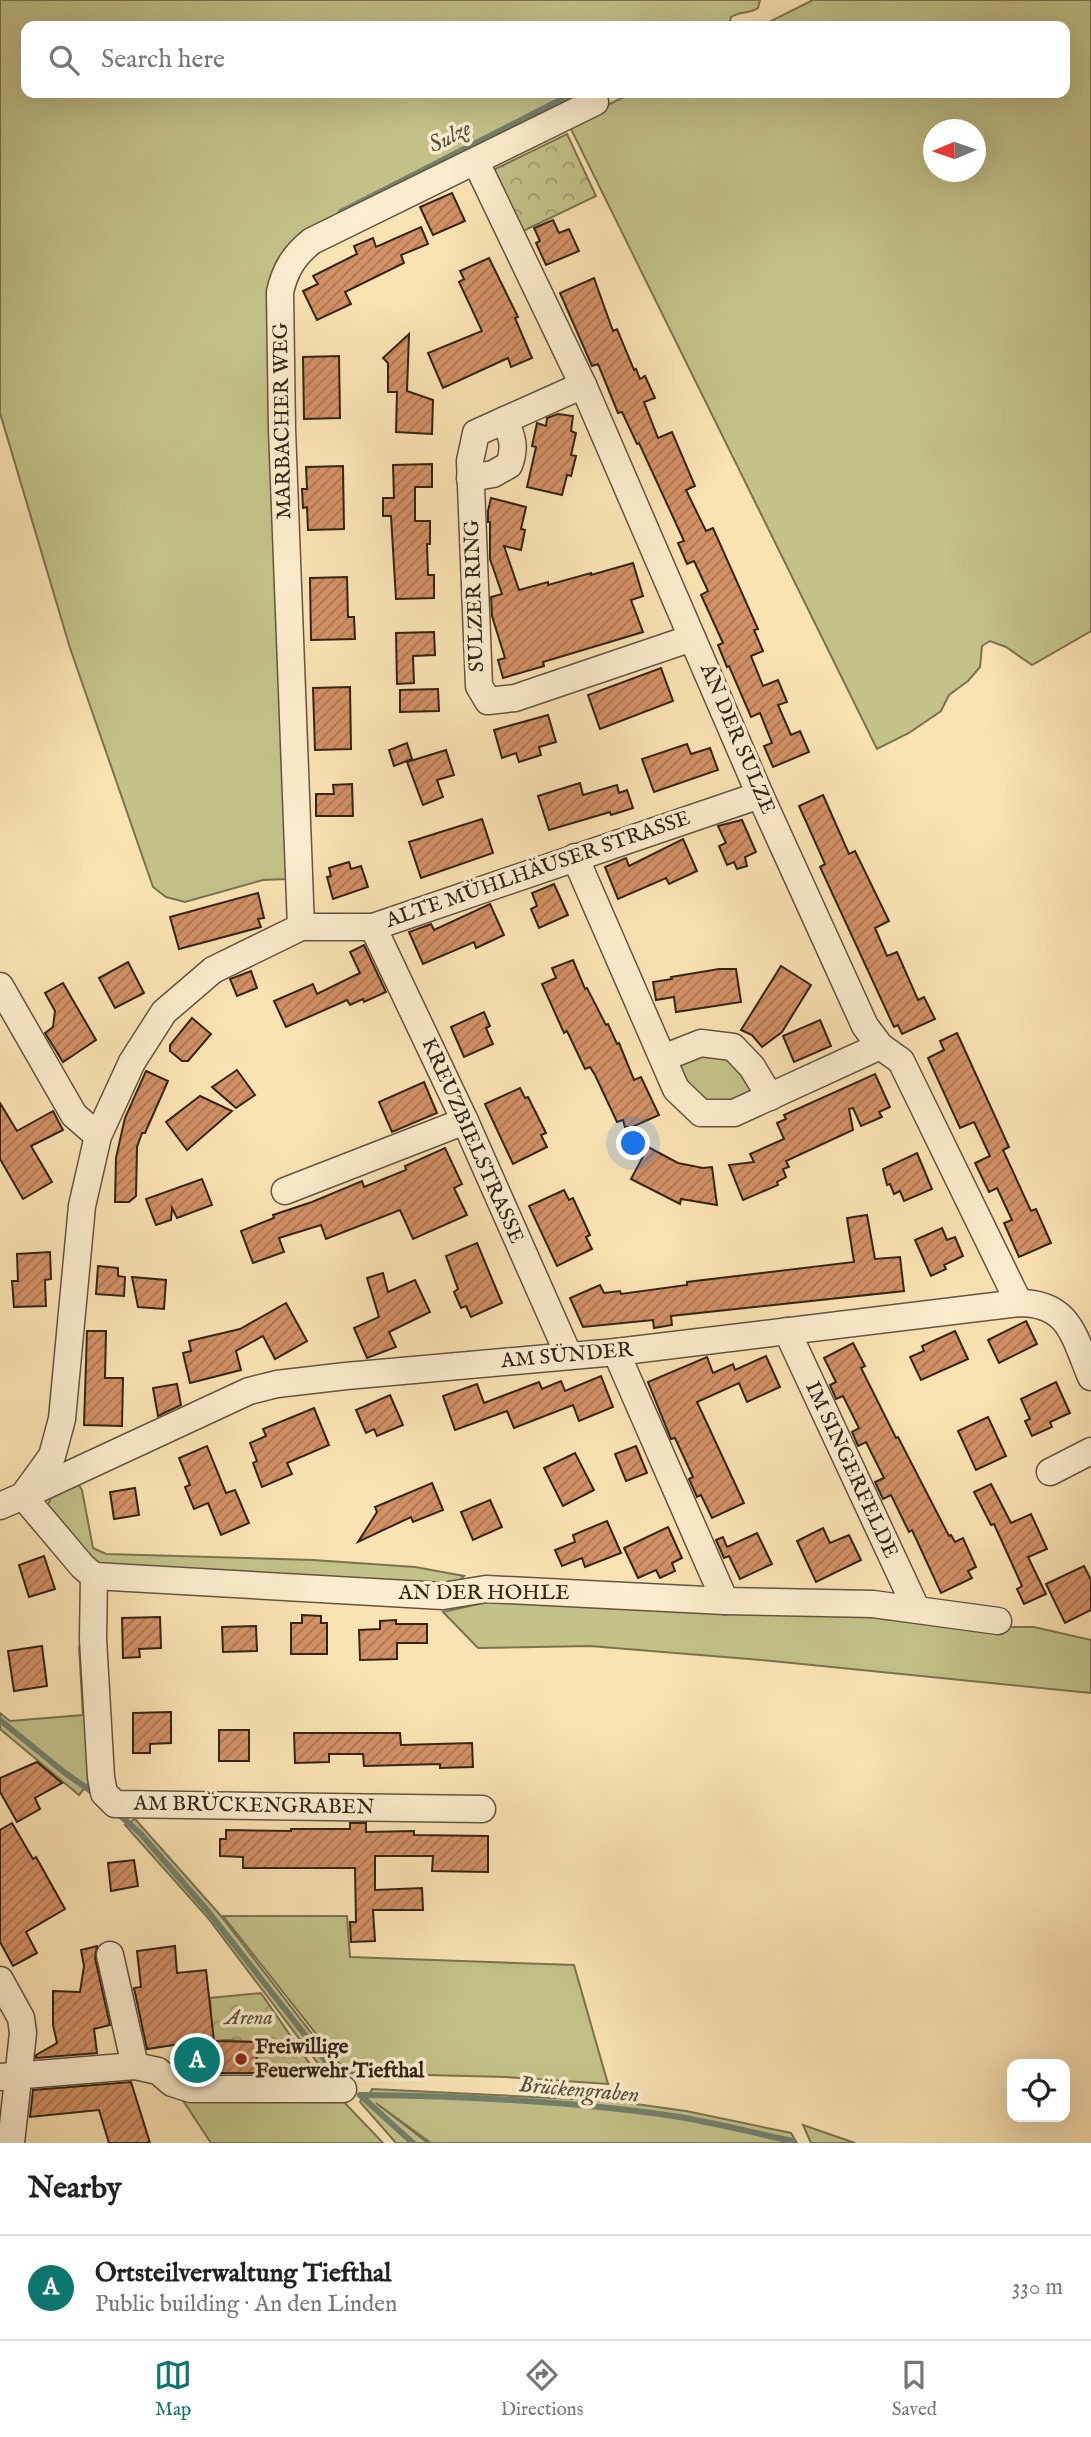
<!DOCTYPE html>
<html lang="en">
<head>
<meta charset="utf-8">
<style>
  :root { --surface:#fff; --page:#f6f6f6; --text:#222; --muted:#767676; --line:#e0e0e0; --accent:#0f766e }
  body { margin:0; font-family:"IM FELL English",serif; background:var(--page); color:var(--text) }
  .controls { position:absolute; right:21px; bottom:21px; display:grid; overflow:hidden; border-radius:14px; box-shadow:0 7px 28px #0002 }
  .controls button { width:63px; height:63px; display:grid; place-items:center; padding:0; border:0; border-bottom:2px solid var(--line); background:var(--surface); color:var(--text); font:35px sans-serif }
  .compass { position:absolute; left:923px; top:119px; width:63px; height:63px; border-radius:50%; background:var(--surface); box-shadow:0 7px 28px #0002; rotate:268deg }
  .you { position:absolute; left:634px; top:1144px; width:24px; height:24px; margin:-18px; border:5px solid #fff; border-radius:50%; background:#1a73e8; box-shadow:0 0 0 10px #1a73e833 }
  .badge { display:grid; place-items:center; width:46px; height:46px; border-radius:50%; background:var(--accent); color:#fff; font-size:23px; font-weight:700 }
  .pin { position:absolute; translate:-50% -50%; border:4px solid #fff; box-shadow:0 2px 7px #0006 }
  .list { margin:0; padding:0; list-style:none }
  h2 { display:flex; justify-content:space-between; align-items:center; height:91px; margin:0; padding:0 28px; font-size:30px }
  h2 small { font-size:23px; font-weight:400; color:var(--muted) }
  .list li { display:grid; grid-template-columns:46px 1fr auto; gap:21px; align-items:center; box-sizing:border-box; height:105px; padding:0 28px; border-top:2px solid var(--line) }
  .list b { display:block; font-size:26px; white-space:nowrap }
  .list p { margin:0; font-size:23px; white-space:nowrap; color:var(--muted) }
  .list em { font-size:23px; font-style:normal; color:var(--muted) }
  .icon { flex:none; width:38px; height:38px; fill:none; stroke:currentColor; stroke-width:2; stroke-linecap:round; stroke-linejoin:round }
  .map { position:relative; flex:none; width:1091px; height:2143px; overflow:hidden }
  .search { position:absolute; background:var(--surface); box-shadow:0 7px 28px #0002; left:21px; right:21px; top:21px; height:77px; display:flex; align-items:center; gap:18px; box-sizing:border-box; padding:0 24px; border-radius:14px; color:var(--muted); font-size:26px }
  .sheet { height:196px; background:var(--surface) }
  nav { display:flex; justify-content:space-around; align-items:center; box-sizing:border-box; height:98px; border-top:2px solid var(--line); background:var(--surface); font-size:19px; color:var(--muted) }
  nav a { display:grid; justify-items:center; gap:4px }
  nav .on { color:var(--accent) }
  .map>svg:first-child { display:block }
  .green { fill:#c3c289; stroke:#7a7350; stroke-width:2; fill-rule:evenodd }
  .park { fill:url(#park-crowns); stroke:#7a7350; stroke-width:2 }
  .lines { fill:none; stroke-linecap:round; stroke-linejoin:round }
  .stream { stroke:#73816d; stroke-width:6 }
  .building { fill:url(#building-hatch); stroke:#322418; stroke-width:2 }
  .minor-casing { stroke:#64543f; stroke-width:29 }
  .minor { stroke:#fcedce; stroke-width:26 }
  .poi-dot { fill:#8f2418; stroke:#fcedce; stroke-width:2.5 }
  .labels { text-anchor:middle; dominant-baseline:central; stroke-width:7; stroke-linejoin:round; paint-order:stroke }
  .street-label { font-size:21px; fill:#322418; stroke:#fcedce }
  .park-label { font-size:21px; font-style:italic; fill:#5e533a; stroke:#fcedce }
  .poi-label { font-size:21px; font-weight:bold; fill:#322418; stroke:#fcedce; text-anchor:start }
  .water-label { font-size:23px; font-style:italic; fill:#535243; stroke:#fcedce }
</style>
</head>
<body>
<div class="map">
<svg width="1091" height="2143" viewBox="0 0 1091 2143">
  <defs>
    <pattern id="park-crowns" width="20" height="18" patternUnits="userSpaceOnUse" patternTransform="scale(1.75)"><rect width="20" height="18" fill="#c3c289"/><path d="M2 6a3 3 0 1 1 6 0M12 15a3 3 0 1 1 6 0" fill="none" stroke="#9f9d6f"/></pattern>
    <pattern id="building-hatch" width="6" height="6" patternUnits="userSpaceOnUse" patternTransform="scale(1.75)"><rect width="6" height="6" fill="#d39166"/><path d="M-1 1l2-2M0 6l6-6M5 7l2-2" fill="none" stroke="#ac7653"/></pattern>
  </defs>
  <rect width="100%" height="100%" fill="#fae3b3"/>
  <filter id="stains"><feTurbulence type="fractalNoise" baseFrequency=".00286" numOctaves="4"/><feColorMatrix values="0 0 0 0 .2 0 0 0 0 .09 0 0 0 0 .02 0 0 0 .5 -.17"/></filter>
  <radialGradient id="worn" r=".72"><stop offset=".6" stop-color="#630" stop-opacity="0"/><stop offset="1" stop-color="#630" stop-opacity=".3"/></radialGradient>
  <!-- green -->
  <g class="green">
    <path d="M0 0H760L758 8C750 14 740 11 731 17L729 26H26V93H597L283 261 286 879 263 880 185 902 166 897 153 887 70 648 0 413Z"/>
    <path d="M813 0H1091V631L1032 665 1006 647 990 641 982 646 980 667 968 681 949 695 941 711 909 733 877 749 569 125 631 93H1065V26H761ZM934 130H976V172H934Z"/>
    <path d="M698 1051 725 1052 757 1094 721 1106 689 1093 677 1062Z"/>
    <path d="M77 1482 82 1490 93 1548 106 1554 313 1560 415 1567 464 1576 454 1587 95 1572 47 1507 56 1486Z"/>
    <path d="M487 1602 830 1612 946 1627H1034L1091 1640V1693L772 1661 590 1646 478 1648 443 1612Z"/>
    <path d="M88 1646 97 1773 79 1795 0 1729V1713L10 1721 83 1715 79 1647Z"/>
    <path d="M135 1819 221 1916 349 2082 329 2078 208 1918 125 1825Z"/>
    <path d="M223 1916H347L350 1957 574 1965 608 2084 506 2077 347 2073Z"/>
    <path d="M372 2089 614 2101 686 2111 791 2133 797 2143H431L376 2103 428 2143H396L360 2102 364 2095H369Z"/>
    <path d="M182 2099 343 2101 383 2143H211Z"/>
    <path d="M803 2125 855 2143H811Z"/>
  </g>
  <!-- park -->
  <g class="park">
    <path d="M567 134 596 196 517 234 487 173Z"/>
    <path d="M261 1993 321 2080 256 2078 257 2042 226 2040 208 2042 211 2014 210 1998Z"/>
  </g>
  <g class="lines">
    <!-- stream -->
    <g class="stream">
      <path d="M707 26 709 25"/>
      <path d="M341 212 574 93"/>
      <path d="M0 1720 65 1773 95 1794"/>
      <path d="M116 1812 140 1833 207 1910 335 2073"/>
      <path d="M360 2095C464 2096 570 2101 673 2116 713 2122 753 2133 793 2141"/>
      <path d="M360 2095 413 2143"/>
    </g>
  </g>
  <!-- building -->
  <g class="building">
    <path d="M452 193 465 221 433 235 420 207Z"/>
    <path d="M553 220 559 233 569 229 579 251 546 265 536 243 540 241 534 228Z"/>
    <path d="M421 227 428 244 401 255 404 263 345 292 351 304 317 320 303 291 318 284 313 276 357 254 354 246 373 238 376 247Z"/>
    <path d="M489 258 518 317 515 318 532 358 511 367 508 358 443 388 428 353 482 331 459 282 464 279 460 271Z"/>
    <path d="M594 278 613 331 617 329 634 370 636 369 640 379 645 376 655 398 644 402 658 438 672 432 695 486 686 490 706 531 713 528 758 629 754 630 763 651 751 656 763 686 778 680 787 702 778 705 791 735 800 731 809 752 773 767 764 746 772 743 760 713 751 717 729 666 727 667 718 645 723 643 701 595 708 591 694 561 687 564 678 543 684 541 639 443 637 444 622 412 618 413 598 364 592 366 560 293Z"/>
    <path d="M409 334 407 391 433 400 432 434 396 432 397 392H388V363L383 358Z"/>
    <path d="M339 356 340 418 304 419 303 357Z"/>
    <path d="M558 414 573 416 571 431 576 433 571 455 576 456 571 476 567 475 562 495 527 487 536 447 532 446 537 423 546 426 547 418Z"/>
    <path d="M432 464V487H415V521H430V544H427L428 575H434V598L396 599 391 516H383V498H394L393 465Z"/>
    <path d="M343 466 344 529 308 530 307 507 303 508 302 489H307L306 467Z"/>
    <path d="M491 498 526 507 521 529 525 530 521 550 504 546 519 590 548 582V585L591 573V575L633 563 643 596 631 600 643 632 543 662 544 666 503 678 498 660 505 658 492 616 491 597 502 594 490 559V522H488V511Z"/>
    <path d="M347 577 348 617H354L355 639 311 640 310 578Z"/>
    <path d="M434 632 435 655 413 656 414 683 397 684 396 633Z"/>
    <path d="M661 668 673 701 600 729 588 695Z"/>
    <path d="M350 687 351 749 315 750 313 688Z"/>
    <path d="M438 689 439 711 400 712V690Z"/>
    <path d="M548 715 556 742 539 747 541 755 519 762 516 753 502 758 494 730Z"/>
    <path d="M407 743 412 759 394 766 389 750Z"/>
    <path d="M687 744 691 754 710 748 718 770 654 792 642 759Z"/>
    <path d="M446 750 454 775 437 780 443 797 423 805 407 762Z"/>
    <path d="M580 783 583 795 617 785 619 793 627 790 633 808 611 815 610 812 549 830 538 796Z"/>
    <path d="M352 784 353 816H316V794H334L333 785Z"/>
    <path d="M823 795 849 854 855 851 889 921 875 928 887 956 897 952 918 1000 924 997 935 1019 902 1034 898 1025 894 1027 820 867 825 864 799 806Z"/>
    <path d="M482 819 493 853 421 878 409 842Z"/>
    <path d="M742 820 756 852 745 857 747 866 737 869 734 862 727 865 719 846 726 843 718 826Z"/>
    <path d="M683 839 697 871 669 884 666 878 618 899 605 867 626 858 629 866Z"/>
    <path d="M349 862 351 869 361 866 368 887 333 899 327 877 331 876 329 868Z"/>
    <path d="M554 884 568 915 539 928 531 909 537 906 532 893Z"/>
    <path d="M258 893 264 918 258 919 261 927 179 949 170 917Z"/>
    <path d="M490 904 504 935 476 948 474 942 423 964 409 932 431 924 434 930Z"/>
    <path d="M364 945 386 992 364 1002 363 999 350 1005 347 1000 286 1027 274 1001 313 984 317 994 360 973 350 952Z"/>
    <path d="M573 960 585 989 587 988 606 1025 608 1024 617 1044 619 1043 634 1080 641 1077 659 1115 632 1127H625L623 1120 617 1122 595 1075 590 1067 585 1069 567 1031 564 1033 542 984 556 978 552 968Z"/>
    <path d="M128 962 144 993 115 1008 99 978Z"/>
    <path d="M781 966 811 985 782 1032 762 1047 752 1035 741 1030Z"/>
    <path d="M719 969H736L741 1002 676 1012 674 997 656 1000 653 982 672 979 671 977Z"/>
    <path d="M251 971 257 988 237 996 230 979Z"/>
    <path d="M63 983 96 1040 63 1062 45 1033 53 1027 55 1011 45 993Z"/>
    <path d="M484 1012 490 1026 486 1028 493 1044 464 1057 451 1027Z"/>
    <path d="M192 1018 211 1034 188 1061H182L170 1051V1045Z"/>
    <path d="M820 1020 831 1046 794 1062 783 1036Z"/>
    <path d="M957 1033 1009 1147 1003 1150 1031 1211 1036 1209 1051 1243 1019 1257 1004 1223 1012 1220 997 1188 989 1192 975 1163 990 1156 974 1122 960 1128 928 1058 944 1050 940 1041Z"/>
    <path d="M237 1070 255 1095 236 1108 212 1087Z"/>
    <path d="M146 1071 168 1081 145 1133H142L137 1147 136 1196 129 1202H115L116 1158 122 1131 125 1118Z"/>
    <path d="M875 1074 890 1107 879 1112 882 1117 861 1126 853 1108 849 1109 853 1130 786 1161 789 1167 783 1169 786 1177 777 1182 778 1185 743 1200 729 1165 754 1162 750 1154 784 1139 777 1123 786 1119 784 1115Z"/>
    <path d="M424 1082 437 1113 392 1132 379 1102Z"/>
    <path d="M520 1088 525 1098 528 1097 546 1133 541 1135 547 1147 513 1164 485 1104Z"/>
    <path d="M200 1096 232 1111 187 1150 166 1122Z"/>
    <path d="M0 1103 17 1131 53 1111 63 1130 31 1146 52 1182 23 1199 0 1159Z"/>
    <path d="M648 1147 678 1163 703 1168 712 1167 717 1205 681 1199 680 1204 631 1179Z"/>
    <path d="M445 1148 462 1184 454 1188 467 1215 413 1239 400 1210 326 1239 321 1225 279 1238 284 1252 253 1263 241 1231 274 1218 273 1215 312 1202 362 1181 364 1187 406 1170 405 1166Z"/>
    <path d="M917 1153 932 1189 904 1201 900 1191 894 1194 890 1184 887 1185 883 1169Z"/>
    <path d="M202 1179 212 1205 177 1218 172 1208 171 1220 156 1225 146 1199Z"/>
    <path d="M564 1190 569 1200 573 1198 578 1209 590 1235 586 1237 592 1249 557 1266 529 1206Z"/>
    <path d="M867 1215 875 1259 900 1257 904 1291 671 1316 672 1325 654 1328 653 1320 583 1327 570 1298 600 1285 604 1293 620 1291 621 1294 687 1285V1282L854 1262 847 1218Z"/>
    <path d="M942 1228 947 1240 955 1237 963 1256 944 1265 946 1269 931 1276 915 1240Z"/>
    <path d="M477 1243 502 1303 471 1317 466 1306 461 1308 454 1292 458 1289 446 1256Z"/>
    <path d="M50 1252 51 1279 45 1280 46 1306 14 1307 12 1281H18L17 1254Z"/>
    <path d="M98 1266 118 1268V1276L125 1277 124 1296 96 1294Z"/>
    <path d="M383 1273 388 1292 415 1280 430 1312 389 1332 396 1347 367 1358 354 1328 379 1317 367 1278Z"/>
    <path d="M132 1277 166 1280 164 1309 138 1307Z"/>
    <path d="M286 1303 307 1341 275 1359 263 1336 236 1351 241 1370 190 1383 183 1353 191 1351 189 1341 240 1329Z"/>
    <path d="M1026 1321 1037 1344 999 1363 988 1340Z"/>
    <path d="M87 1331H106L105 1378H123L122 1426 84 1425Z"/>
    <path d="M955 1331 968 1359 921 1380 910 1357 924 1351 922 1346Z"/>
    <path d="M853 1343 865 1366 861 1368 896 1438 898 1437 949 1536 951 1535 955 1542 963 1538 976 1567 968 1571 972 1578 941 1593 912 1530 909 1532 891 1495 883 1499 875 1482 884 1478 866 1442 858 1446 852 1432 859 1428 843 1396 836 1399 830 1385 836 1382 824 1358Z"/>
    <path d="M766 1356 780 1387 747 1402 739 1383 697 1402 744 1503 712 1518 701 1495 697 1497 689 1479 693 1477 675 1438 671 1439 648 1382 707 1357 713 1373 733 1364 735 1370Z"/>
    <path d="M601 1376 613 1407 579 1421 573 1405 514 1428 507 1411 455 1430 443 1396 477 1384 484 1403 539 1382 542 1389 561 1381 565 1391Z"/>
    <path d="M1056 1382 1070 1413 1050 1422 1052 1427 1032 1436 1025 1421 1030 1419 1021 1399Z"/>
    <path d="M177 1384 181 1405 158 1416 153 1388Z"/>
    <path d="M390 1395 403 1425 377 1436 374 1429 366 1433 356 1410Z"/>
    <path d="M314 1408 329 1445 287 1463 292 1474 262 1487 253 1463 257 1461 250 1443 266 1436 263 1429Z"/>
    <path d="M988 1417 1006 1456 976 1470 958 1431Z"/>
    <path d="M207 1446 226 1493 235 1490 249 1523 221 1535 208 1503 194 1509 185 1487 190 1485 179 1458Z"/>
    <path d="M636 1446 647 1473 626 1481 615 1454Z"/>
    <path d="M575 1453 594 1490 563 1506 544 1468Z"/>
    <path d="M432 1483 443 1510 413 1522 411 1517 358 1542 377 1512 375 1507Z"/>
    <path d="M991 1484 1011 1523 1031 1514 1047 1549 1028 1557 1046 1594 1024 1604 1017 1589 1022 1586 994 1524 991 1525 974 1492Z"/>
    <path d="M135 1488 139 1515 114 1519 110 1492Z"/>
    <path d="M490 1500 502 1527 473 1540 461 1512Z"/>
    <path d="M607 1521 621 1553 585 1567 582 1558 562 1566 555 1550 575 1542 573 1535Z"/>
    <path d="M668 1527 682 1558 672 1563 675 1571 660 1578 656 1570 638 1578 624 1548Z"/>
    <path d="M823 1528 830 1543 849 1535 861 1560 816 1582 797 1541Z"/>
    <path d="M757 1533 772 1564 740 1579 729 1556 724 1558 716 1540 723 1537 727 1547Z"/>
    <path d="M44 1556 55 1589 29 1597 19 1565Z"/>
    <path d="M1084 1566 1091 1580V1610L1065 1623 1046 1584Z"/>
    <path d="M302 1615 321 1616V1623H327V1654H291V1623H302Z"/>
    <path d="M160 1617 161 1648 139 1649 140 1657 123 1658 122 1618Z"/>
    <path d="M396 1620V1624H427V1643H397V1659L360 1660 359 1630 380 1629V1621Z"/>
    <path d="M256 1626 257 1651 223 1652 222 1627Z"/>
    <path d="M42 1646 47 1686 14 1691 8 1651Z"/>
    <path d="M171 1712V1743L150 1744V1753H133V1713Z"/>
    <rect x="219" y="1730" width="30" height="31"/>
    <path d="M294 1733H400L401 1745 472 1743 473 1767 440 1768V1764L364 1766 363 1754H329V1762L295 1763Z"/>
    <path d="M37 1762 62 1783 35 1798 40 1809 17 1822 0 1792V1778Z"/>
    <path d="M12 1823 33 1859 36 1857 65 1909 26 1932 37 1953 13 1966 0 1942V1830Z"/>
    <path d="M350 1823H366V1832L414 1831V1835L488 1836V1872L432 1871 433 1856H375V1890L422 1888 423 1910H373L375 1941 351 1942 350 1922H356L355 1868H243V1857L220 1856V1839H226V1830L291 1831V1829H350Z"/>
    <path d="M134 1860 138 1886 111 1891 108 1863Z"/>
    <path d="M97 1946 95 1958 110 2025 94 2029 97 2053 36 2058V2055L57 2043 53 2025V1991L80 1992 84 1966 81 1950Z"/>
    <path d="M175 1946 177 1973 206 1970 214 2041 257 2042 256 2073H193L185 2071 187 2043 147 2049 134 1988 141 1987 137 1951Z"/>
    <path d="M131 2082 150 2143H109L99 2110 30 2117 33 2090Z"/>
  </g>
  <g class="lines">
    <defs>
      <g id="minor">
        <path d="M476 162 583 385 760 795 865 1026 880 1046 901 1061 1019 1303"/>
        <path d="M583 385 476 433 470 461 479 686 488 701 515 698 692 638"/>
        <path d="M470 478 493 474 509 465C516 447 512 437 505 420"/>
        <path d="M575 857 676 1089 701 1113H734L880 1046"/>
        <path d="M301 927 282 429 280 292C285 270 294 255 312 241L595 102"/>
        <path d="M373 927 465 1121 569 1356"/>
        <path d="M0 986 74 1115 98 1136"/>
        <path d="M663 1058 701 1043 733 1047 752 1067 770 1097"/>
        <path d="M285 1191 465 1121"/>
        <path d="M787 1331 916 1608"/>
        <path d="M616 1352 725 1601"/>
        <path d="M1050 1472 1091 1451"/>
        <path d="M0 1506 23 1496 52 1456 62 1419 82 1206 98 1136 132 1062 164 1012 213 970 301 927H373L760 795"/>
        <path d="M94 1576 443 1596 486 1589 725 1601 873 1604 998 1621"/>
        <path d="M482 1809 115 1804 104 1793 101 1777 93 1639 94 1576 83 1567 23 1496 249 1391 277 1384 346 1376 616 1352 1019 1303C1070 1303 1074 1337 1091 1377"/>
        <path d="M110 1955 135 2066"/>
        <path d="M0 1980 21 2018 23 2033 11 2143"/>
        <path d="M0 2077 135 2066 158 2071 172 2083 191 2089H343"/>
      </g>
    </defs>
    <!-- minor casing -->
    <use href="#minor" class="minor-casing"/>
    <!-- minor -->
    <use href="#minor" class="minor"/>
  </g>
  <!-- markers -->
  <circle class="poi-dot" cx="241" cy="2059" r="7"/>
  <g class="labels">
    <!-- street labels -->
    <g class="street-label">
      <text transform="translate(283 421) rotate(-91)">MARBACHER WEG</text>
      <text transform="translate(475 596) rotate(-92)">SULZER RING</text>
      <text transform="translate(737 739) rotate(67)">AN DER SULZE</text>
      <text transform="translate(538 870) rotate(-19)">ALTE MÜHLHÄUSER STRASSE</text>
      <text transform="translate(472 1141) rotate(66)">KREUZBIELSTRASSE</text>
      <text transform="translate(567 1356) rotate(-5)">AM SÜNDER</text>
      <text transform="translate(851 1470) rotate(65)">IM SINGERFELDE</text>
      <text x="484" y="1593">AN DER HOHLE</text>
      <text transform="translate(254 1806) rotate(1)">AM BRÜCKENGRABEN</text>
    </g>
    <!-- park labels -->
    <g class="park-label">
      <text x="249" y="2018">Arena</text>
    </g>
    <!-- poi labels -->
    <g class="poi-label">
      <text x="255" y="2047">Freiwillige<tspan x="255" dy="24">Feuerwehr Tiefthal</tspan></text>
    </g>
    <!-- water labels -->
    <g class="water-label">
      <text transform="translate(450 137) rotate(-27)">Sulze</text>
      <text transform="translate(579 2090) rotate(5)">Brückengraben</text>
    </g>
  </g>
  <rect width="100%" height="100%" filter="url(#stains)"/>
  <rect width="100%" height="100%" fill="url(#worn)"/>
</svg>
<div class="controls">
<button><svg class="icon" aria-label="locate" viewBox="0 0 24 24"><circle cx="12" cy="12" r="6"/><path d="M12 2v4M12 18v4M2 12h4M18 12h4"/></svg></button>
</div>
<svg class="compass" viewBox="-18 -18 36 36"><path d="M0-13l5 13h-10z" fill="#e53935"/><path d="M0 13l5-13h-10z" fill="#767676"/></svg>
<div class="you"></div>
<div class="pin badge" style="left:197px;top:2060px">A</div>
<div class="search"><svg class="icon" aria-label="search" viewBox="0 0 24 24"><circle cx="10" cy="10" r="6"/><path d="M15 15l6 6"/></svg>Search here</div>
</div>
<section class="sheet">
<h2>Nearby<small></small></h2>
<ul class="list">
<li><span class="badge">A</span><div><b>Ortsteilverwaltung Tiefthal</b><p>Public building · An den Linden</p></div><em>330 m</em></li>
</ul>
</section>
<nav>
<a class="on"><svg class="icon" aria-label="map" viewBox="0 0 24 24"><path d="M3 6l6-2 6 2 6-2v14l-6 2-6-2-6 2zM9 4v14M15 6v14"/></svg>Map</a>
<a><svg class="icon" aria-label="directions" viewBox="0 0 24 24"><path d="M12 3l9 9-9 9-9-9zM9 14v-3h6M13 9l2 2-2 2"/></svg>Directions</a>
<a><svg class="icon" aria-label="saved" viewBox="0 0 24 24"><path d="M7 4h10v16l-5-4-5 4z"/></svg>Saved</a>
</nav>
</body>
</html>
